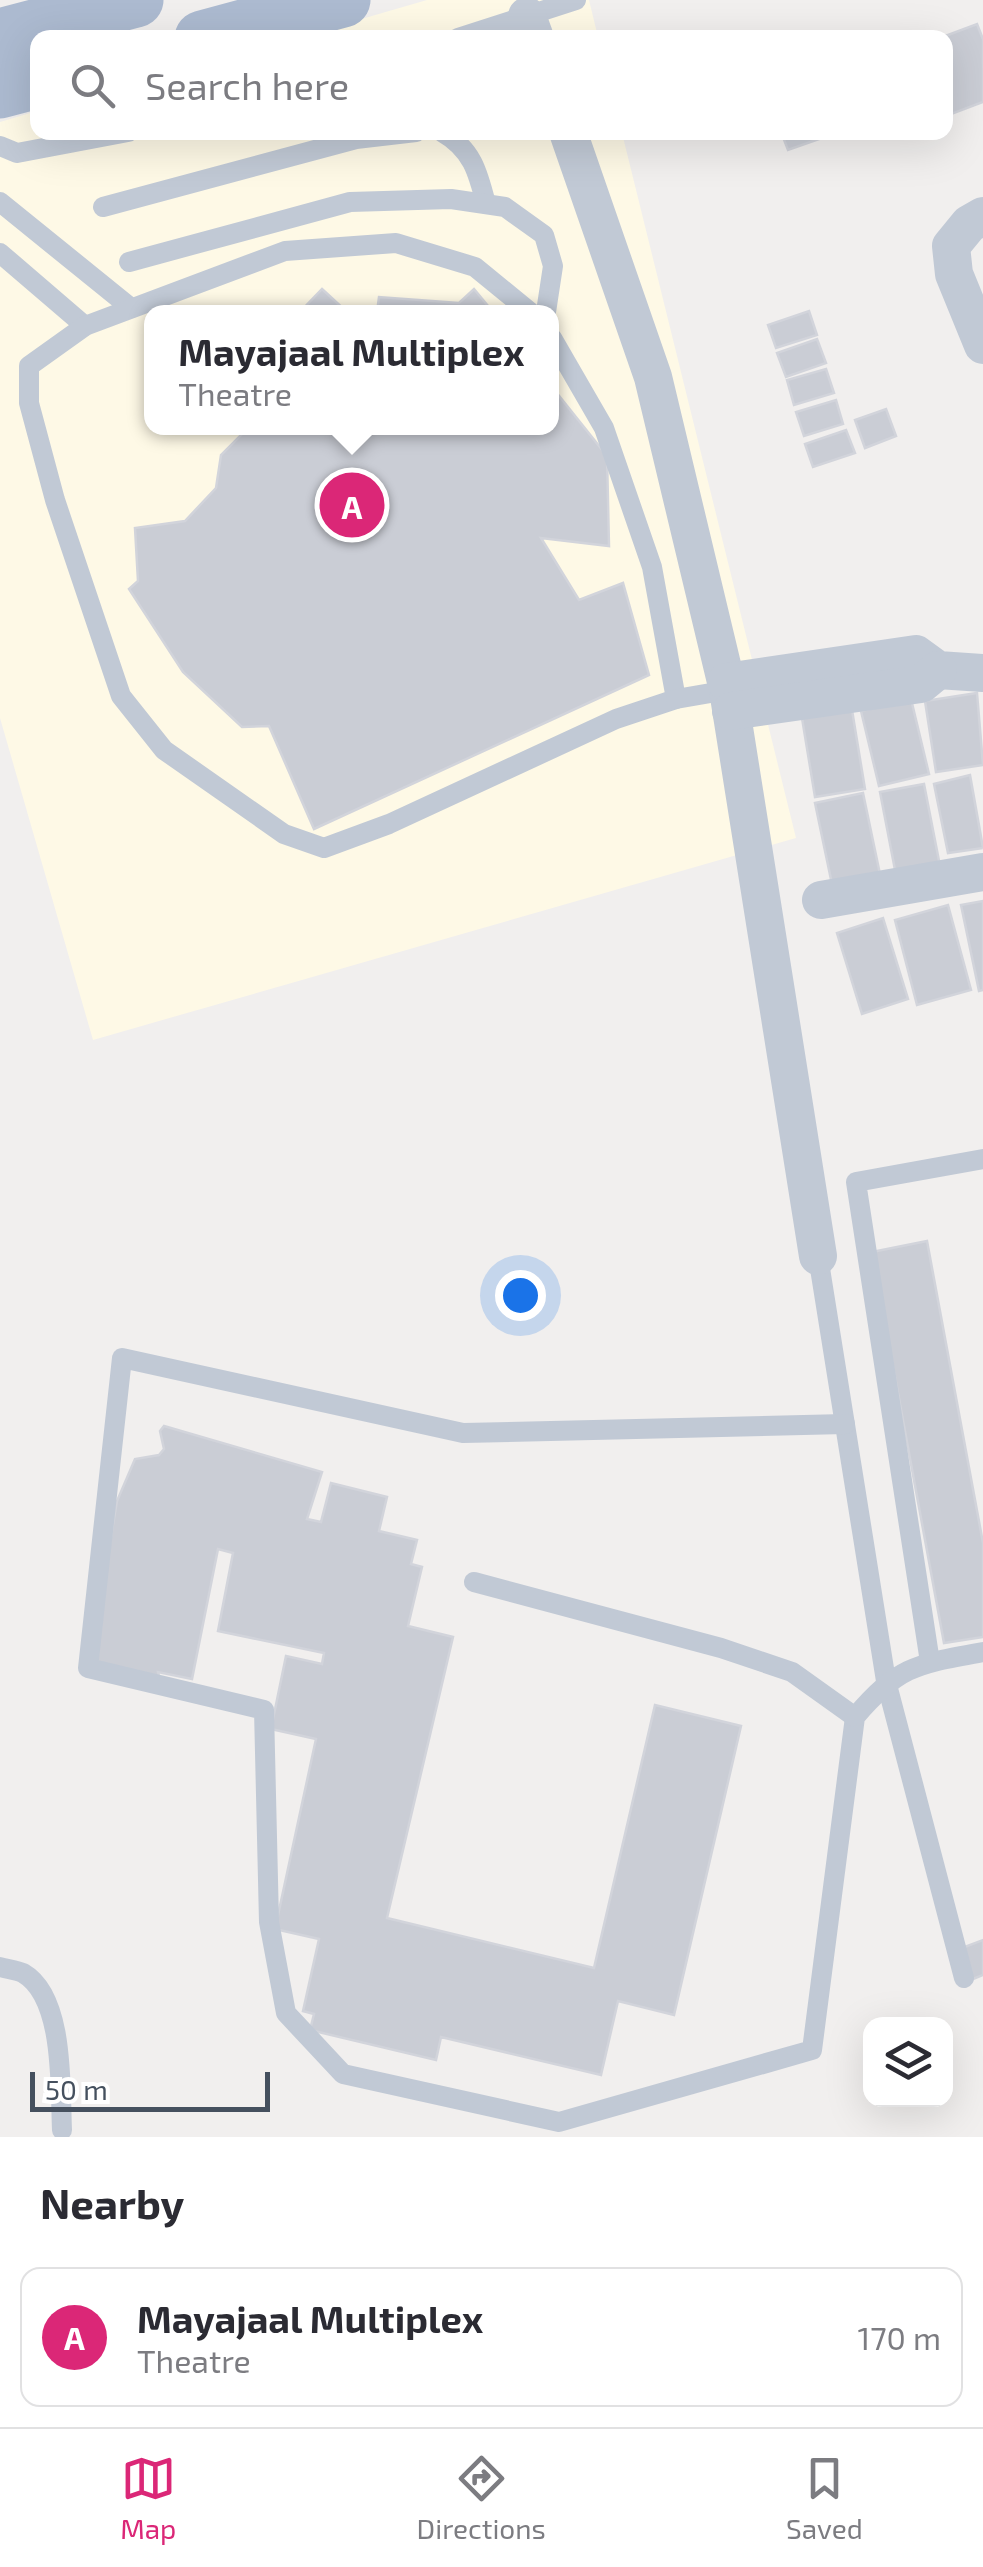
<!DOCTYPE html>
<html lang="en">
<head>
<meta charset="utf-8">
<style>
  :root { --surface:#fff; --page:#f7f7f7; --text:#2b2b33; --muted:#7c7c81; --line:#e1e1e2; --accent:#db2777 }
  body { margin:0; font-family:"Exo 2",sans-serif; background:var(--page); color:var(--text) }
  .controls { position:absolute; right:30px; bottom:30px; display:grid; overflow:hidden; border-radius:20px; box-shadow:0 10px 40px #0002 }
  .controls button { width:90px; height:90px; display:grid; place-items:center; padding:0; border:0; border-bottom:2px solid var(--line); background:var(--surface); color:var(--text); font:50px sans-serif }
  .scale { position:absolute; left:30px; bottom:25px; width:240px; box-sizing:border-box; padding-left:10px; border:5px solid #45505e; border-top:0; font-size:28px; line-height:35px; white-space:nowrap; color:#45505e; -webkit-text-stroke:8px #fff; paint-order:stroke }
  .you { position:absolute; left:520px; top:1295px; width:35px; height:35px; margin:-25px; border:8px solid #fff; border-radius:50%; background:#1a73e8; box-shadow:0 0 0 15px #1a73e833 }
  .badge { display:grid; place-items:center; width:65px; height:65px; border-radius:50%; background:var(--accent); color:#fff; font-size:32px; font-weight:700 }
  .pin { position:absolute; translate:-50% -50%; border:5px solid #fff; box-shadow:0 2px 10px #0006 }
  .popup { position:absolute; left:144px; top:305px; width:415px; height:130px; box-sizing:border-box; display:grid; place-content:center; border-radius:20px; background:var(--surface); filter:drop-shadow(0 2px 8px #0005); font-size:32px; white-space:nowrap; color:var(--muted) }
  .popup b { font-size:38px; color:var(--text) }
  .popup::after { content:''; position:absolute; left:50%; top:100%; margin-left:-20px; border:20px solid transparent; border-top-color:var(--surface) }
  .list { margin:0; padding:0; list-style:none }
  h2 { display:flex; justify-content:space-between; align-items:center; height:130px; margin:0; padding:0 40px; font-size:42px }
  h2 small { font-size:32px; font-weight:400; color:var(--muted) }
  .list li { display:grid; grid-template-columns:65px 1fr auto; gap:30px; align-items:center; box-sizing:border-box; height:140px; margin:0 20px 20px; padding:0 20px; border:2px solid var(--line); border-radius:20px }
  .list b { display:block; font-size:38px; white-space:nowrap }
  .list p { margin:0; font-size:32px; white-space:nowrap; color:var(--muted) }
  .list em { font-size:32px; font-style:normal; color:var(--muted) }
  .icon { flex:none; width:55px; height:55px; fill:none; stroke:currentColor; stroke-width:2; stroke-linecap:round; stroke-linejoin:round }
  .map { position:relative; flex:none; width:983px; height:2137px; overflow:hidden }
  .search { position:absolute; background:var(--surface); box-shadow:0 10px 40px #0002; left:30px; right:30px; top:30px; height:110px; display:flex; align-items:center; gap:25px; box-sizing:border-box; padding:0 35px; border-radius:20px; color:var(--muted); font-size:38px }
  .sheet { height:290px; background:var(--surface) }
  nav { display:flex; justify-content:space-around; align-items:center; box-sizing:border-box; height:140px; border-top:2px solid var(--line); background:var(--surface); font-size:28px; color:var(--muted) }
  nav a { display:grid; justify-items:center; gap:5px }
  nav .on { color:var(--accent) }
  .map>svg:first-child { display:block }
  .commercial { fill:#fef9e6; fill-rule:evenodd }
  .building { fill:#cacdd5; stroke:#d2d4db; stroke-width:2.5 }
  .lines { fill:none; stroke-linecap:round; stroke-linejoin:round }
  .service { stroke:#c1c9d5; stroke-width:20 }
  .minor { stroke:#c1c9d5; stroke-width:38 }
  .primary { stroke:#acbad0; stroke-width:55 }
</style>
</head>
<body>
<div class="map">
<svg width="983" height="2137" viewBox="0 0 983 2137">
  <rect width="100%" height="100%" fill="#f1efee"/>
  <!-- commercial -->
  <g class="commercial">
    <path d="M427 0H589L598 37 296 38Z"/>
    <path d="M37 111 38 132 622 133 796 838 93 1040 0 718V122ZM152 312H552V428H152Z"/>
  </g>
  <!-- building -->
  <g class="building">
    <path d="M977 24 983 39V102L946 116V38H940Z"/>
    <path d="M820 132 822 138 788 150 783 137Z"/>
    <path d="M322 289 347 312H300Z"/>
    <path d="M474 289 493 312H377L379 297 459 303Z"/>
    <path d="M809 311 817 335 776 348 768 325Z"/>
    <path d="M817 339 826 363 786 377 777 353Z"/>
    <path d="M826 369 834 393 794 405 787 380Z"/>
    <path d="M552 387 607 456 609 546 541 538 579 600 623 583 649 675 314 829 269 726 242 727 183 672 129 589 138 581 135 528 185 521 216 488 221 455 248 428H552Z"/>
    <path d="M836 400 843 424 804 436 796 412Z"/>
    <path d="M886 409 896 436 865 448 855 420Z"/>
    <path d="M846 430 855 453 813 467 805 444Z"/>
    <path d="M977 693 983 765 936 772 925 701Z"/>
    <path d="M911 699 929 774 879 786 861 711Z"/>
    <path d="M851 704 865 789 815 797 801 712Z"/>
    <path d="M970 775 983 848 948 853 934 784Z"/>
    <path d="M924 784 940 866 896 875 880 792Z"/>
    <path d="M863 793 881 879 833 889 815 803Z"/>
    <path d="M983 901V990L979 991 961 905Z"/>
    <path d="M948 905 971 990 917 1005 895 920Z"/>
    <path d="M883 918 908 999 862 1014 837 933Z"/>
    <path d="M927 1241 983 1543V1637L944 1643 872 1252Z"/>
    <path d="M164 1426 322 1472 307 1519 321 1522 331 1483 387 1497 379 1531 417 1540 411 1564 422 1567 408 1626 453 1637 387 1918 594 1968 655 1705 741 1726 674 2015 618 2001 601 2075 441 2037 436 2060 310 2030 314 2014 303 2011 319 1939 275 1929 316 1739 271 1729 286 1656 322 1664 324 1653 218 1631 233 1553 218 1549 192 1679 158 1672 160 1681 89 1667 117 1501 135 1459 159 1455 164 1449 160 1431Z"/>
    <path d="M983 1940V1975L973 1979 962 1948Z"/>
  </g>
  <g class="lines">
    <!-- service -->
    <g class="service">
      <path d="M458 38 576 0"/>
      <path d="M442 132C472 149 478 172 486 204"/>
      <path d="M0 146 17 153 128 132"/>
      <path d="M0 202 131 308"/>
      <path d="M103 207 356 139 416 132"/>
      <path d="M0 253 85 326"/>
      <path d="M129 262 350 202 451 199 505 207 544 235 553 266 546 312"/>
      <path d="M530 312 475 267 396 243 285 251 85 326 29 366V403L55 500 121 696 164 750 284 834 324 848 389 824 616 719 676 699 652 567 604 428 552 338"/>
      <path d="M676 699 728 690"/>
      <path d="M818 1256 886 1681 964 1978"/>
      <path d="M845 1424 463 1433 122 1358 88 1668 264 1710 269 1922 286 2013 343 2074 559 2122 812 2050 855 1717C899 1665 918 1664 983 1652"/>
      <path d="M474 1582 721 1648 792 1672 855 1717"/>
      <path d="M930 1662 856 1182 983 1159"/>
      <path d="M0 1967C7 1969 17 1970 23 1973 65 1997 60 2089 62 2130"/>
    </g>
    <!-- minor -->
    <g class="minor">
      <path d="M527 16 535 38"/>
      <path d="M568 132 653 377 728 690 818 1256"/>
      <path d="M983 216 969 224 951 246 954 274 983 345"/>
      <path d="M726 682 916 654 938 670 983 673"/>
      <path d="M731 711 921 684 938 670"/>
      <path d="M821 900 983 872"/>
    </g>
    <!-- primary -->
    <g class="primary">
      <path d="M0 36 136 0"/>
      <path d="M202 38 343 0"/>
      <path d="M0 91 38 81"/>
    </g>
  </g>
</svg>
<div class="controls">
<button><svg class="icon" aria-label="layers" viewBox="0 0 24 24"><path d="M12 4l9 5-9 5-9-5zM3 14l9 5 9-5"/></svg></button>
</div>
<div class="scale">50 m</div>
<div class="you"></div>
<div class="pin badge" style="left:352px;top:505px">A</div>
<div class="popup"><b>Mayajaal Multiplex</b>Theatre</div>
<div class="search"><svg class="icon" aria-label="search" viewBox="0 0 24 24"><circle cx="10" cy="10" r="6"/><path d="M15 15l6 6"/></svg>Search here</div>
</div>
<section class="sheet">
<h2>Nearby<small></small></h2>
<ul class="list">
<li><span class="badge">A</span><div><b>Mayajaal Multiplex</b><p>Theatre</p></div><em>170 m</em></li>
</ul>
</section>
<nav>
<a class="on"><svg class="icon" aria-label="map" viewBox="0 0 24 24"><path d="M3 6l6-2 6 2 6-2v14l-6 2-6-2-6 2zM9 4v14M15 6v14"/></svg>Map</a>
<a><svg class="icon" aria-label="directions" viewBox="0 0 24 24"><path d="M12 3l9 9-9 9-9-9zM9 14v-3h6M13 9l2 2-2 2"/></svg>Directions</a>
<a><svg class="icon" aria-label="saved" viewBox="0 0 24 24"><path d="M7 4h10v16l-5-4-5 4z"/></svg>Saved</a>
</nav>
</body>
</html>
